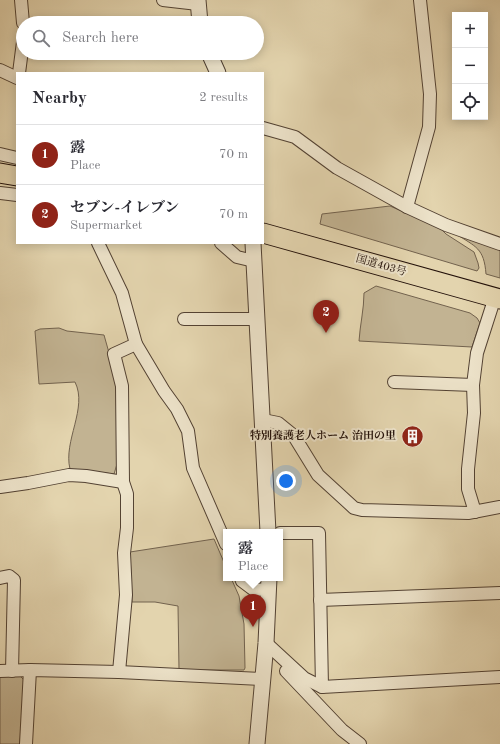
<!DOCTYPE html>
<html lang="en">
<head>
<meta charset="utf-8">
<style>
  :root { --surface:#fff; --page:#f2f2f3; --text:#2b2b33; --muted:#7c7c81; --line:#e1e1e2; --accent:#8f2418 }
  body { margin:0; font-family:"Old Standard TT","Noto Serif JP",serif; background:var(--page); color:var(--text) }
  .controls { position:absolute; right:12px; top:12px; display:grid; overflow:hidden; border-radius:0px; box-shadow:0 2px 10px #0003 }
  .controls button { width:36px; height:36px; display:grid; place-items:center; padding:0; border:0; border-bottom:1px solid var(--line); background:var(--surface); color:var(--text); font:20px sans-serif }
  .you { position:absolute; left:286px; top:481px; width:14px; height:14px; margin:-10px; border:3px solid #fff; border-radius:50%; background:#1a73e8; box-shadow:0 0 0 6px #1a73e833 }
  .badge { display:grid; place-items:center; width:26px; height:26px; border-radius:50%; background:var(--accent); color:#fff; font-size:13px; font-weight:700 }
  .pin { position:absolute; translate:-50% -33px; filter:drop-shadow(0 1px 2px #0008) }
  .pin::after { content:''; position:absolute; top:21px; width:14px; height:12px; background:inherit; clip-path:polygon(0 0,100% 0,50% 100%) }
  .popup { position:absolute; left:223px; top:529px; width:60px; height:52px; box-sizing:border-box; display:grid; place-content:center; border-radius:0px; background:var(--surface); filter:drop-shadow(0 1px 3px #0005); font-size:13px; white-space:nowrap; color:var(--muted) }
  .popup b { font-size:15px; color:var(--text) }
  .popup::after { content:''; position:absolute; left:50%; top:100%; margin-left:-8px; border:8px solid transparent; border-top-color:var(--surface) }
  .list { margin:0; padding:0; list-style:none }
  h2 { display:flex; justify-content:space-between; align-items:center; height:52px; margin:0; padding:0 16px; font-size:17px }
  h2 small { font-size:13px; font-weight:400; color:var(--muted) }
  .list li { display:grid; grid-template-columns:26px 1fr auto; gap:12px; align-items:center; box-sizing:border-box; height:60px; padding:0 16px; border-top:1px solid var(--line) }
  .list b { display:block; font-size:15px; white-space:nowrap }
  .list p { margin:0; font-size:13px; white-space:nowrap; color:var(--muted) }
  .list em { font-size:13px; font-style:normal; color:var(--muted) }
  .icon { flex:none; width:22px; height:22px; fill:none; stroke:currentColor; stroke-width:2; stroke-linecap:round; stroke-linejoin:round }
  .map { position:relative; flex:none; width:500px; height:744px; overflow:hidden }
  .search { position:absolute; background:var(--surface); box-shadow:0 2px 10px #0003; left:16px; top:16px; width:248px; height:44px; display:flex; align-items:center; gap:10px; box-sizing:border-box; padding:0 14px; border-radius:22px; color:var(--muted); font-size:15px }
  .panel { position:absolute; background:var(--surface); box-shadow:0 2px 10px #0003; left:16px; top:72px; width:248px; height:172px; border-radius:0px }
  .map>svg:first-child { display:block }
  .green { fill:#c2b392; stroke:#72624e }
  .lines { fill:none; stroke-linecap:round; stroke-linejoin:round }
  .minor-casing { stroke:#534233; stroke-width:14 }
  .tertiary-casing { stroke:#534233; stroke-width:17 }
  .trunk-casing { stroke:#23110a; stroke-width:21 }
  .minor { stroke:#ede3ca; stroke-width:12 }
  .tertiary { stroke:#ede3ca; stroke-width:15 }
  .trunk { stroke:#e3d4ae; stroke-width:19 }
  .labels { text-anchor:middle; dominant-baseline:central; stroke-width:4; stroke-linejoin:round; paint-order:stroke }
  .street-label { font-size:11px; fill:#23110a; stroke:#ede3ca }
  .poi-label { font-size:11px; font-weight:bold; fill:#23110a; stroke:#ede3ca; text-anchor:end }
</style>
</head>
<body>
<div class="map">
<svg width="500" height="744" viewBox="0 0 500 744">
  <rect width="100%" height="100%" fill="#e3d4ae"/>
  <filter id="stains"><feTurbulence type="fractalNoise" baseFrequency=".005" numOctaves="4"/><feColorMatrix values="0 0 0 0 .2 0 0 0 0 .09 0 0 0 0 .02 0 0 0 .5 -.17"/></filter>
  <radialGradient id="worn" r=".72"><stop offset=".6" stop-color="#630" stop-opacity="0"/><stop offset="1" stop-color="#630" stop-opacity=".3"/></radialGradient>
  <!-- green -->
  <g class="green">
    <path d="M390 206 440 228 446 234 474 252 478 263 479 268 477 271 320 224 322 214Z"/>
    <path d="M456 234 500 250V278L486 274C484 248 476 247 456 234Z"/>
    <path d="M376 286 470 313 477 318 480 323 472 347 359 341C360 325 364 309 364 293Z"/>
    <path d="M59 328 67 331 104 335 115 374 118 395 117 464 114 474 70 469C63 441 88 408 75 382L39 384 35 331 40 329Z"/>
    <path d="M214 539 226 567V578H231L239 596 244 624 245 668 244 670H179L178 606 155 602H132L130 552Z"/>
    <path d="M20 676 24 680 20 744H0V677Z"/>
  </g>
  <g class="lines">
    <defs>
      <g id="minor">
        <path d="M21 0 23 23"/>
        <path d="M163 0 198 4"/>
        <path d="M0 70 17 78"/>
        <path d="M19 73 23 42"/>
        <path d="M263 128 295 137 337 168 407 207 446 225 500 244"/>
        <path d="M0 154 17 158"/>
        <path d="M0 193 17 195"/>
        <path d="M407 207 429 127 430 94 420 0"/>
        <path d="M98 243 122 293 136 344 164 391 177 409 188 431 193 468 226 544"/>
        <path d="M221 243 237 257 254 261"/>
        <path d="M184 319H257"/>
        <path d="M394 382 473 385"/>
        <path d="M263 420 278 423 294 436 318 475 354 508 362 510 468 513 500 507"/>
        <path d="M0 487 28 483 69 475 86 476 123 482"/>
        <path d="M475 512 468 489V469L474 413 473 385 477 353 495 297"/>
        <path d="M280 533H319L322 687"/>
        <path d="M0 578 9 576 14 580 12 671"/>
        <path d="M241 578 242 581 254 590 269 589"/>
        <path d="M320 600 500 593"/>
        <path d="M266 643 304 678 322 687 500 677"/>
        <path d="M0 671 30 670 119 672 262 679"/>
        <path d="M286 671 342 730 360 744"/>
        <path d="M119 672 126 595 124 553 127 528V494L123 482 122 386 114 354 136 344"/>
        <path d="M26 744 30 670"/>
      </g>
      <g id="tertiary">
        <path d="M198 0 200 23"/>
        <path d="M209 53 218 73"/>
        <path d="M253 243 268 532"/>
        <path d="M257 744 266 643 269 578"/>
      </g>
      <g id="trunk">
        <path d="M0 173 17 176"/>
        <path d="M263 233 500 299"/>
      </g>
    </defs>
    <!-- minor casing -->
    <use href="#minor" class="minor-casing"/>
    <!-- tertiary casing -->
    <use href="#tertiary" class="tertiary-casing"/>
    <!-- trunk casing -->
    <use href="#trunk" class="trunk-casing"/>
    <!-- minor -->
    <use href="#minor" class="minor"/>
    <!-- tertiary -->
    <use href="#tertiary" class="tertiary"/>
    <!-- trunk -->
    <use href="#trunk" class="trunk"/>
  </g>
  <!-- icons -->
  <defs>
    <symbol id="building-disc" viewBox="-11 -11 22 22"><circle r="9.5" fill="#8f2418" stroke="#ede3ca"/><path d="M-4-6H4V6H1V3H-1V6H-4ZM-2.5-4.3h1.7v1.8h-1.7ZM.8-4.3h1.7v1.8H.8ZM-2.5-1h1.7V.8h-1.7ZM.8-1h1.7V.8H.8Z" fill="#fff"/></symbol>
  </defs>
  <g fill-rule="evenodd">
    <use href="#building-disc" x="400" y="424" width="25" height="25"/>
  </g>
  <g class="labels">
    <!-- street labels -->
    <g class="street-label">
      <text transform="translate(381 266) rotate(16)">国道403号</text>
    </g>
    <!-- poi labels -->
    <g class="poi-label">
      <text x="396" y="436">特別養護老人ホーム 治田の里</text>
    </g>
  </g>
  <rect width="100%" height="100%" filter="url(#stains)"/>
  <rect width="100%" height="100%" fill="url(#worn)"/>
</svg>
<div class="controls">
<button>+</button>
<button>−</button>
<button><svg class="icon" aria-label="locate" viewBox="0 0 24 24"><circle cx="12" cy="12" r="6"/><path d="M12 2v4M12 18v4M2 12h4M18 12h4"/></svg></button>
</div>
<div class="you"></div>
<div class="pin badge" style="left:253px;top:627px">1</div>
<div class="popup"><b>露</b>Place</div>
<div class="pin badge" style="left:326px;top:333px">2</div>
<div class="search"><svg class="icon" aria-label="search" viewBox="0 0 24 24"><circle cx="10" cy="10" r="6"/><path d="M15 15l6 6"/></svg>Search here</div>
<section class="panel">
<h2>Nearby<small>2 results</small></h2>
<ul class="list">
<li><span class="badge">1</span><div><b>露</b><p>Place</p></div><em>70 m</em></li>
<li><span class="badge">2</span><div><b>セブン-イレブン</b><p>Supermarket</p></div><em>70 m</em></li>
</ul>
</section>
</div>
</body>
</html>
